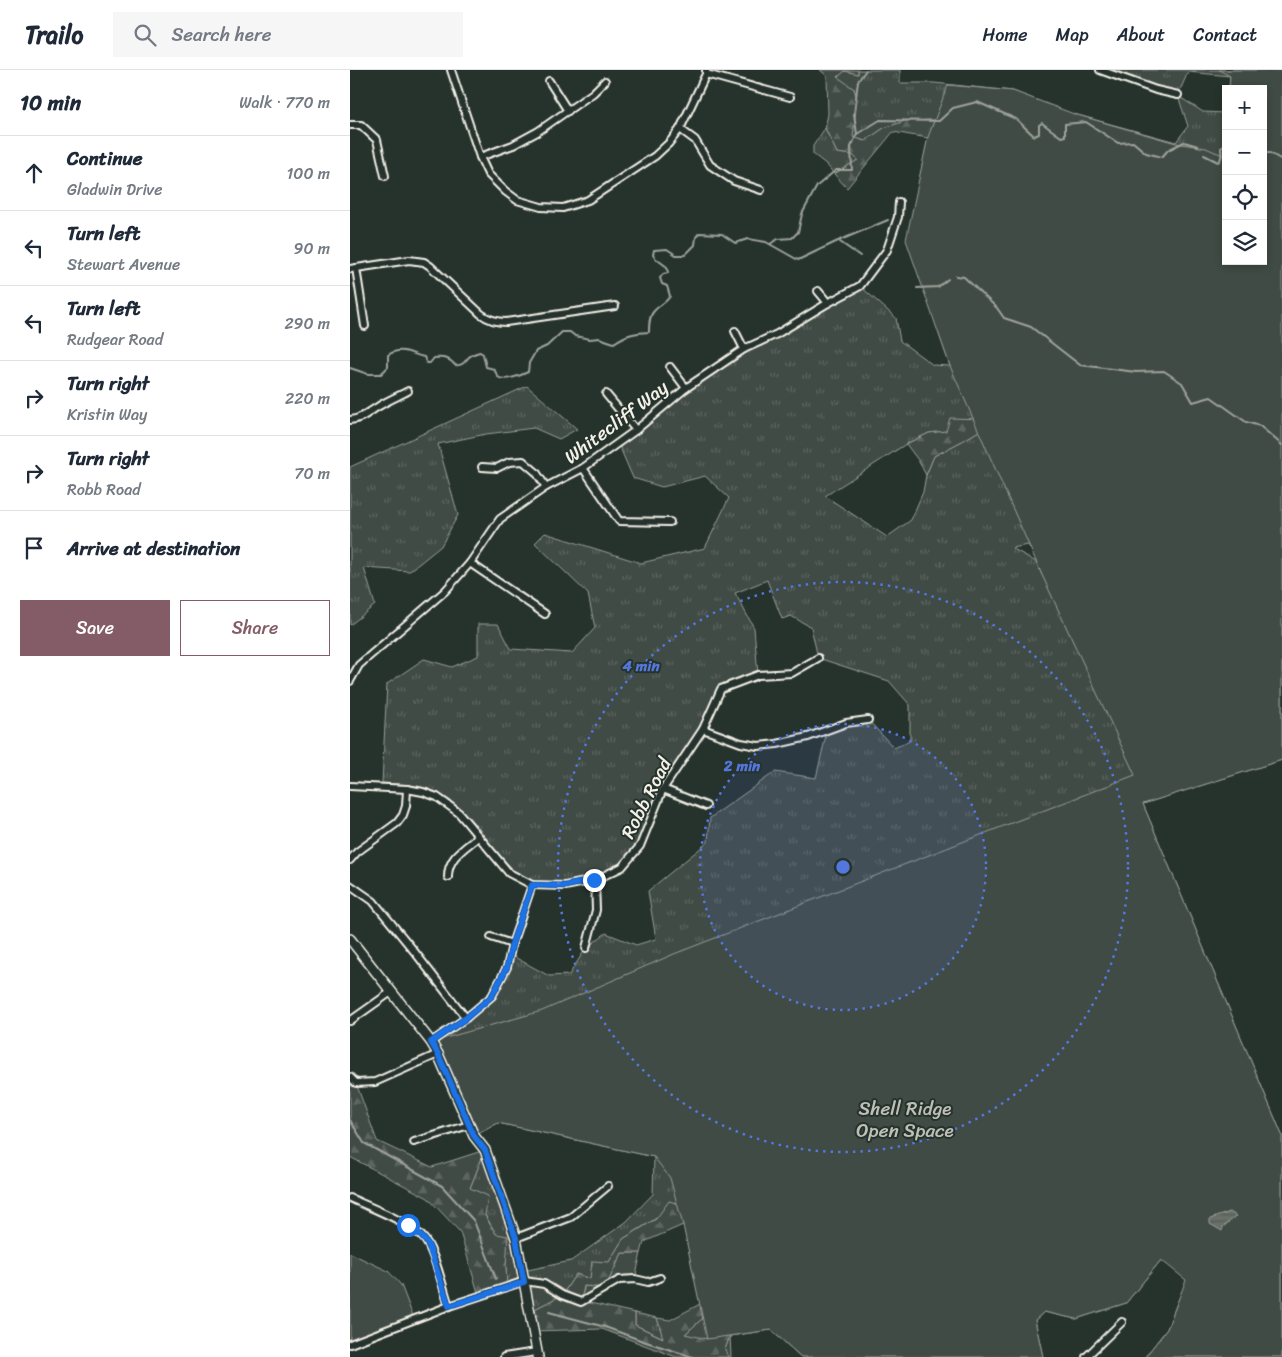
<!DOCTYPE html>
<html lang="en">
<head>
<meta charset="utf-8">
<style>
  :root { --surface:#fff; --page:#f6f6f7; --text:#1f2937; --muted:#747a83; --line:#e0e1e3; --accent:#845c67 }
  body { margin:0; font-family:Sriracha,sans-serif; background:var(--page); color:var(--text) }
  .controls { position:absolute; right:15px; top:15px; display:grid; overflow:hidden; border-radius:0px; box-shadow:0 2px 8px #0003 }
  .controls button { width:45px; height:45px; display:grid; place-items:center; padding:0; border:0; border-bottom:1px solid var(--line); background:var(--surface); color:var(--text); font:25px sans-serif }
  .stop { position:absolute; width:15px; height:15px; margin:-11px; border:4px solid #1a73e8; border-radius:50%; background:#fff }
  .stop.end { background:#1a73e8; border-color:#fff; box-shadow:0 1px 5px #0008 }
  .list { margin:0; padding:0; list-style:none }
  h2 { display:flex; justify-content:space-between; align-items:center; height:65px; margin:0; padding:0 20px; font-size:21px }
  h2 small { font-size:16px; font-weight:400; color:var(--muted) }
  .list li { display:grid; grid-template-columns:32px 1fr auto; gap:15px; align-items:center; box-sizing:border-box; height:75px; padding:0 20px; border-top:1px solid var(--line) }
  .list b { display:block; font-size:19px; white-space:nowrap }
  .list p { margin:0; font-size:16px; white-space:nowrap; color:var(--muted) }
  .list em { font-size:16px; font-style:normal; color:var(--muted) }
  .actions { display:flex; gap:10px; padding:15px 20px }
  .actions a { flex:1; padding:11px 0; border:1px solid var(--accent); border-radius:0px; text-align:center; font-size:18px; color:var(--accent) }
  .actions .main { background:var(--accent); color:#fff }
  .icon { flex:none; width:28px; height:28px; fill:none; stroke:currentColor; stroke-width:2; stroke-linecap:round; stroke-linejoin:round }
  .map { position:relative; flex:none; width:932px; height:1287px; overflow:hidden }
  header { display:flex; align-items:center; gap:30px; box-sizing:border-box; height:70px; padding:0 25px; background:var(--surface); border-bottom:1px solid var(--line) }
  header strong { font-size:24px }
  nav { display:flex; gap:28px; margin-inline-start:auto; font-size:18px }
  .search { width:350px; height:45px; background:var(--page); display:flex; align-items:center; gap:12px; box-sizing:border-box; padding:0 18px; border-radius:0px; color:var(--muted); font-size:19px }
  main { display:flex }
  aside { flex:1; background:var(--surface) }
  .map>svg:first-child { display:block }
  .grass { fill:url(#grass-tufts); stroke:#9a9e96; fill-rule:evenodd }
  .forest { fill:url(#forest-firs); stroke:#9a9e96 }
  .green { fill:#414b45; stroke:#9a9e96 }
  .water { fill:url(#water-rules); stroke:#9fa39b }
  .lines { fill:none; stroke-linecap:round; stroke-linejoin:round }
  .stream { stroke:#9fa39b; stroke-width:2 }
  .street-casing { stroke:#f4f1e8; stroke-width:10 }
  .secondary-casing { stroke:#f4f1e8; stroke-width:12 }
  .street { stroke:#26332d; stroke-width:6 }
  .secondary { stroke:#26332d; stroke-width:9 }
  .route { stroke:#1a73e8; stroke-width:6 }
  .ring { fill:none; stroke:#5377dc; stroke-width:2.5; stroke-dasharray:2.5 5 }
  .labels { text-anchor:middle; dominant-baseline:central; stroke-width:4; stroke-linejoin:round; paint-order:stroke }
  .street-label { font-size:19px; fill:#f4f1e8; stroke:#26332d }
  .park-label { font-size:19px; fill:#bebfb7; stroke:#26332d }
  .centre { fill:#5377dc; stroke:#26332d; stroke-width:2.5 }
  .ring-label { font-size:15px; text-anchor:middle; font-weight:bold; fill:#5377dc; stroke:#26332d; stroke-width:4; stroke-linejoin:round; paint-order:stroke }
</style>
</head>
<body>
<header>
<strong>Trailo</strong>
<div class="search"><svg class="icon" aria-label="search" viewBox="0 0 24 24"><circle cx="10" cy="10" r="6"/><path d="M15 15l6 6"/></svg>Search here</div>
<nav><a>Home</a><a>Map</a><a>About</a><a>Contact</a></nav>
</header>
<main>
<aside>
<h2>10 min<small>Walk · 770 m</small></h2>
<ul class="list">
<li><svg class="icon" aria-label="ahead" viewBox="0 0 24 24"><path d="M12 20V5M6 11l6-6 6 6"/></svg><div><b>Continue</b><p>Gladwin Drive</p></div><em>100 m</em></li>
<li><svg class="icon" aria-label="left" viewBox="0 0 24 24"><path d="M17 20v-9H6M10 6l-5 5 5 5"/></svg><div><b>Turn left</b><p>Stewart Avenue</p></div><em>90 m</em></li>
<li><svg class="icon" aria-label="left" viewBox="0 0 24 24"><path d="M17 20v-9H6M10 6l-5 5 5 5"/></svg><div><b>Turn left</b><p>Rudgear Road</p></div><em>290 m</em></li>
<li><svg class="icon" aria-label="right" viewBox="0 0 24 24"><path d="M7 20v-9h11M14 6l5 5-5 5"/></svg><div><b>Turn right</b><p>Kristin Way</p></div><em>220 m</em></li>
<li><svg class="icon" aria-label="right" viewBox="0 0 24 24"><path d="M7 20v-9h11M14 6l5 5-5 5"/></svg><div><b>Turn right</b><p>Robb Road</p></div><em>70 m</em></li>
<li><svg class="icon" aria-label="arrive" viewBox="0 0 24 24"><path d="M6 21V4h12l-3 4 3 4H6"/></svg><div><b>Arrive at destination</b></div></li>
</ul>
<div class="actions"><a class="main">Save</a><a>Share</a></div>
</aside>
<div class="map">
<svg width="932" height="1287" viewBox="0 0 932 1287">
  <defs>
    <pattern id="grass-tufts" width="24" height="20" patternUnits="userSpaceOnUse" patternTransform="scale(1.25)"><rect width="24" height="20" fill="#414b45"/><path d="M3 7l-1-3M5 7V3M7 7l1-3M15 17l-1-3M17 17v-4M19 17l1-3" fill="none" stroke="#5d6560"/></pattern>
    <pattern id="forest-firs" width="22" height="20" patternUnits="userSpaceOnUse" patternTransform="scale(1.25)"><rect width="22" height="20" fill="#414b45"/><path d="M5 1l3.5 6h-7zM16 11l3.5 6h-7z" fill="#5d6560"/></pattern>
    <pattern id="water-rules" width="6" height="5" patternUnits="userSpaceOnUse" patternTransform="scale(1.25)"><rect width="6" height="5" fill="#676f68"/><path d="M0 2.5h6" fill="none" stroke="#565a55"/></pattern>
  </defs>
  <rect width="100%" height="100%" fill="#26332d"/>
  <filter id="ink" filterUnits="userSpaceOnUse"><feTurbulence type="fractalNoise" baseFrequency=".02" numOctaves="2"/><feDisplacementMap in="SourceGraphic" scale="10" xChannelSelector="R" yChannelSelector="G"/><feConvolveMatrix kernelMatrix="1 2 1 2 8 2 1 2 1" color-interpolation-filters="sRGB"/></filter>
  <g filter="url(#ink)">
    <!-- grass -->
    <g class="grass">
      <path d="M508 0H550V13H584L663 21 703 37 653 56 724 44 826 72 838 56 828 26 853 42 876 43V86L865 83 876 191 932 556V690L793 734 932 1065V1287H795L817 1259 827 1233 852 1181 811 1190 776 1233 726 1249 694 1242 685 1250 693 1287H451L421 1260 380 1266 381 1287H378L375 1279 380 1266 357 1269 334 1265 353 1248 329 1134 273 1169 259 1192 240 1209 226 1204 212 1225 179 1242 175 1212 157 1217 156 1197 146 1164 120 1118 135 1080 173 1201 221 1191 276 1152 303 1124 304 1087 148 1053 124 1066 81 972 142 926 159 884 199 906 219 905 236 878 256 863 286 875 306 869 298 821 358 772 360 748 425 702 466 708 477 661 518 650 544 678 560 671V635L539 611 468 588 461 557 441 546 432 549 417 510 385 523 404 558 408 605 371 619 353 659 313 719 290 776 272 797 245 810 215 816 182 815 159 803 162 798C135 772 116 731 78 719 64 714 47 714 32 713L37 614 74 589 102 597 128 586V554H148L161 579 222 583 245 558 238 524 185 473 195 463 291 493 355 478 379 428 355 406 312 417 283 408 268 373 336 318 394 279 510 216 546 248 550 271 583 295 600 296 589 264 585 50 555 51 534 58 515 71 502 67 507 29 504 19 487 7 495 1 508 4ZM640 345 629 361 614 370 584 386 576 405 573 422 561 450 537 467 475 426 556 374 579 363 597 361ZM678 475 712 523 692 505 686 492 662 478Z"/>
      <path d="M750 0H932L913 19H879L880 6 838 2 828 25Z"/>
      <path d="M475 58 487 83 503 85 508 90 484 104 477 95 463 84V76Z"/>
      <path d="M177 316 227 359 209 369 184 358 136 364 88 374 108 445 91 476 60 501 14 498 25 535 0 555V397Z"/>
      <path d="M272 1183H291L285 1209 269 1210 231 1232 234 1216 255 1218Z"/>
      <path d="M285 1243 307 1248 314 1268 285 1255Z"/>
    </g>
    <!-- forest -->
    <g class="forest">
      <path d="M470 0H508V4L495 1 488 7 504 19 507 29 503 67 515 71 534 58 555 51 585 50 605 43 569 111 578 68 543 62 497 118 484 104 508 90 503 85 487 83 475 58 478 44 477 6Z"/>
      <path d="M600 348 632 349 629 361 614 370 584 386 576 405 568 390 556 374 579 363 596 361Z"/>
      <path d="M6 1013 27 1071 82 1097 135 1080 120 1118 138 1126 135 1146 146 1164 158 1166 156 1197 157 1217 129 1226 110 1162 78 1128 0 1087V1017Z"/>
      <path d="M319 1131 329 1134 333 1155 294 1172 291 1183H272L255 1218 234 1216 231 1231 285 1243V1255L313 1268 307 1248 320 1250 350 1234 353 1248 335 1264 357 1269 364 1258 380 1266 375 1279 378 1287H326L252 1259 183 1261 179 1242 212 1225 226 1204 240 1209 242 1191 259 1192 273 1169 306 1149Z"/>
    </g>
    <!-- green -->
    <g class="green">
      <path d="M869 0H932V690L793 734 932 1065V1287H795L817 1259 836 1210 811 1190 776 1233 726 1249 694 1242 685 1250 693 1287H451L421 1260 357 1269 333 1155 320 1108 304 1087 148 1053 124 1066 81 972 192 941 324 884 785 705 692 505 600 296 556 170 578 67 598 15 663 21 724 44 826 73 856 78 865 82 876 86V191H913V19H879L880 6Z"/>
      <path d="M0 1183 38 1201 51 1215 64 1249 0 1274Z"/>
    </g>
    <!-- water -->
    <path class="water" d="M880 1142 886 1146 873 1157 872 1161 860 1154V1149Z"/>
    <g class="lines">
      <!-- stream -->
      <g class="stream">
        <path d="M507 64 530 50 589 51 603 38 627 32 666 49 684 66 689 64V55L692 53 711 67 715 66V54L736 52 768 73 783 72 796 83 812 87 818 80 834 72 848 76"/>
        <path d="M913 83H920L932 90"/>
        <path d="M854 85 868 92C873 89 871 83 871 78L874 76H876"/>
        <path d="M490 172 510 186"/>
        <path d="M420 174 428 169 442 168 448 162 452 144 467 116 486 100H502L501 77 507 64 504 44 508 11 516 0"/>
        <path d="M606 206 614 207 647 238 654 248 681 257 730 295 786 302 814 301 832 313 843 332 861 327 896 352 910 356 932 375"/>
        <path d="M567 218 588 217 598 209"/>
        <path d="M0 298 18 304H31L38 297V285C52 276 60 284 74 287L77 293H80L84 288C94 287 99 288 105 295 113 296 114 292 119 287 121 285 126 283 130 282L133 284 136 297 144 299C144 300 148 306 148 307 154 312 172 305 178 302L179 293 186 281 197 276 212 262H220L225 266 240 269 249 268 264 273C277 264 284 263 299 262 299 255 299 246 304 241 309 235 316 233 320 226L317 216 312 214 310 208 313 204 318 203 317 197 305 188 303 185 304 180 317 179 326 185H335L345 175 346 167 349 163 372 164 385 173 398 169 416 172 448 190 488 171 538 150"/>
        <path d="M0 1050 14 1073 92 1116 124 1151 146 1209"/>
        <path d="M199 1242 255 1257 293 1271 343 1287"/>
      </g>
      <defs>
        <g id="street">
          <path d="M101 0 130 87 138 104 155 121 167 130 191 137 213 138 238 130 305 86 319 73 330 59 356 4V0"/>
          <path d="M750 0 806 20 828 25"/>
          <path d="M356 4 440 27"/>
          <path d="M199 11 218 41"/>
          <path d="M0 55H11L27 70 35 106"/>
          <path d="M330 59 345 70 360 95 384 111 411 120"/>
          <path d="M130 87 163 75 187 62 243 23 255 11"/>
          <path d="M6 198 15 256"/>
          <path d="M0 199 59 190 74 192 80 196 131 244C139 250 146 252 156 252L265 236"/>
          <path d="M468 221 478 233"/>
          <path d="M385 261 394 279"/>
          <path d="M320 297 336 318"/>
          <path d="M256 324 286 360"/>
          <path d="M0 350C11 350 20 341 29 336 38 330 49 326 58 321"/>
          <path d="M132 397 147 398 159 392 173 391 186 402 196 417"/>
          <path d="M233 398 269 451 320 452"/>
          <path d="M120 493 195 544"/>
          <path d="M0 611 9 595 95 521 120 493 150 449 196 417 233 398 286 360 336 318 394 279 427 264 478 233 510 216 537 180 548 147 549 132"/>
          <path d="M353 659 391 673 408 676 427 674 458 667 496 653 518 650"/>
          <path d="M0 716 57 719 73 722 87 727 109 743 159 803 182 815 215 816 245 810 272 797 290 776 313 719 353 659 371 619 408 605 442 603 468 588"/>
          <path d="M313 719 356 736"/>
          <path d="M0 790 7 782 47 753 53 745 56 736 57 719"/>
          <path d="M98 807C98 787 114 779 128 767"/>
          <path d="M0 815 23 831 64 881 116 948"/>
          <path d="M141 867 162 874"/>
          <path d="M236 878 246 840 245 810"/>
          <path d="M0 951 41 922"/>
          <path d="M81 972 116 948 142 926 157 897 162 874 182 815"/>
          <path d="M0 1007 6 1013 25 1012 88 984"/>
          <path d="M64 1072 119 1055"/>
          <path d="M0 1128C21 1138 61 1152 75 1170 85 1183 93 1218 99 1236"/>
          <path d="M166 1168 221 1147 258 1116"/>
          <path d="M0 1274 99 1236 175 1211 194 1214 212 1225 231 1232 269 1210 285 1209 298 1212 310 1208"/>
          <path d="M154 1287 186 1282"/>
          <path d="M736 1287 772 1252"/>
        </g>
        <path id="secondary" d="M0 869 81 972 88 984 124 1066 135 1080 166 1168 188 1287"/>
      </defs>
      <!-- street casing -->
      <use href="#street" class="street-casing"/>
      <!-- secondary casing -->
      <use href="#secondary" class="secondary-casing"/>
      <!-- street -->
      <use href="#street" class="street"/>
      <!-- secondary -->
      <use href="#secondary" class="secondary"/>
    </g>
  </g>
  <g class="lines" filter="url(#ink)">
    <!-- route -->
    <path class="route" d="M58 1155 71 1166 78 1174 99 1236 174 1212 166 1168 135 1080 124 1066 88 984 81 972 116 948 142 926 157 897 162 874 182 815 215 816 244 810"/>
  </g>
  <!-- distance rings -->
  <circle cx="493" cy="797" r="143" fill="#5377dc" fill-opacity=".12"/>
  <g class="ring">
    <circle cx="493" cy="797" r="143"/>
    <circle cx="493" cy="797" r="285"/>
  </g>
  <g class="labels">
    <!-- street labels -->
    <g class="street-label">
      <text transform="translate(266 352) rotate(-37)">Whitecliff Way</text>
      <text transform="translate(296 728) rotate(-63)">Robb Road</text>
    </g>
    <!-- park labels -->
    <g class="park-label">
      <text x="555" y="1038">Shell Ridge<tspan x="555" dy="22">Open Space</tspan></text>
    </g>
  </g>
  <circle cx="493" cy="797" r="8" class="centre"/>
  <g class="ring-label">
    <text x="291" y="601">4 min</text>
    <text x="392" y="701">2 min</text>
  </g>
</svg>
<div class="controls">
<button>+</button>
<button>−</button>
<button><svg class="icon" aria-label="locate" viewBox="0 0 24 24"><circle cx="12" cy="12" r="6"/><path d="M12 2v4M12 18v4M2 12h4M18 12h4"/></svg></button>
<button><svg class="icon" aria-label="layers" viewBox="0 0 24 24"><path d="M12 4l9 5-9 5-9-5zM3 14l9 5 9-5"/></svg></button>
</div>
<div class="stop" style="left:58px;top:1155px"></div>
<div class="stop end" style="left:244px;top:810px"></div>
</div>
</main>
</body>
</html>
